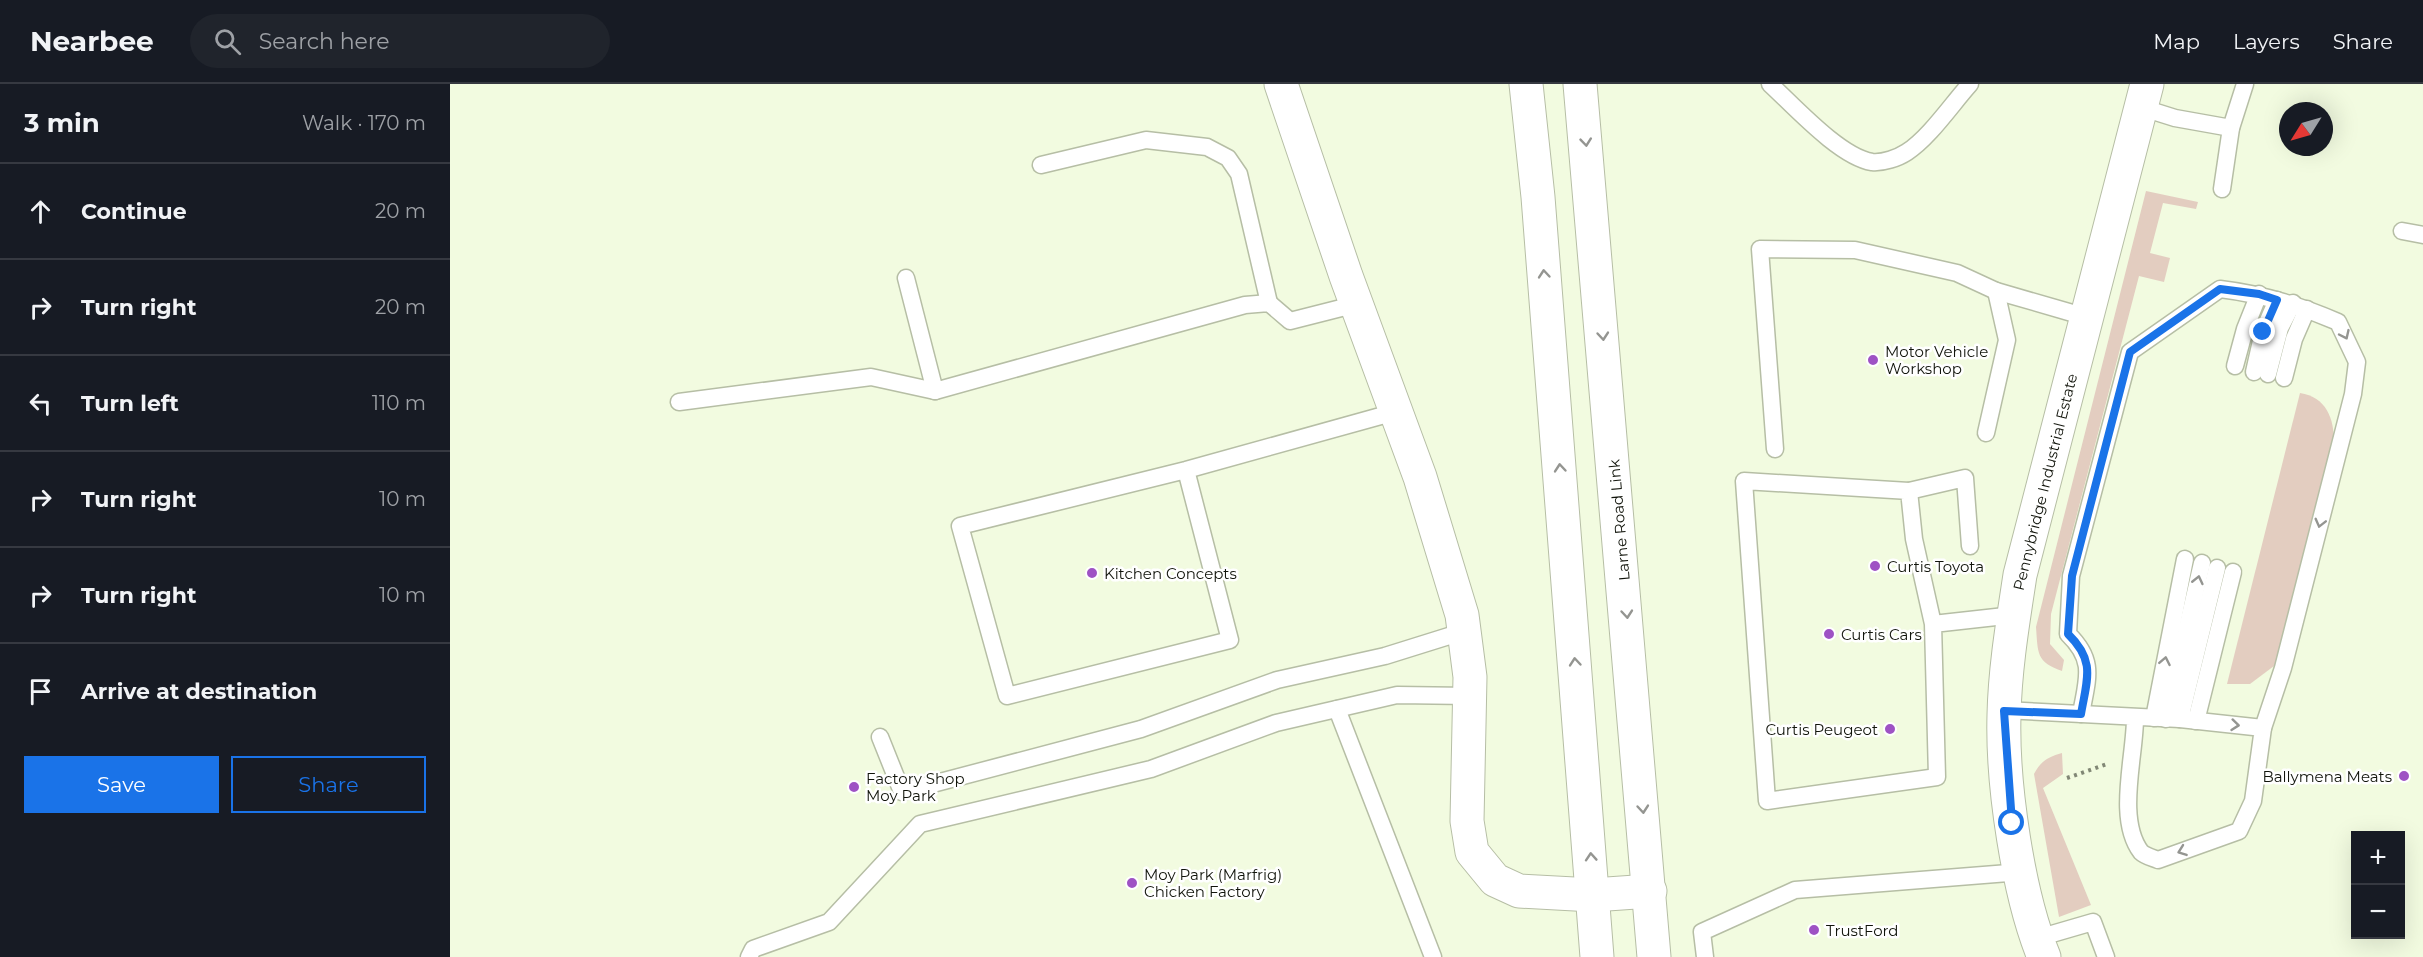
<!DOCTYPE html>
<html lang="en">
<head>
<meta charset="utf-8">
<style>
  :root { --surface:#171b24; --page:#20242c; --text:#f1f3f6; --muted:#9ea1a6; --line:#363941; --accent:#1a73e8 }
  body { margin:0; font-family:Montserrat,sans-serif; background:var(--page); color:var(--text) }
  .controls { position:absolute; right:18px; bottom:18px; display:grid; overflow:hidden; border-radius:0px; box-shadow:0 6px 24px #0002 }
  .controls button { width:54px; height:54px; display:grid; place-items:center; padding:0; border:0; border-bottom:2px solid var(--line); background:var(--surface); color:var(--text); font:30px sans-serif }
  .compass { position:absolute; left:1829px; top:18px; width:54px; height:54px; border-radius:50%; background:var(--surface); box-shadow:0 6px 24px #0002; rotate:233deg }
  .stop { position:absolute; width:18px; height:18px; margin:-14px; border:4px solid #1a73e8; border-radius:50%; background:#fff }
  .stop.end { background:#1a73e8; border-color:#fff; box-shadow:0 2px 6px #0008 }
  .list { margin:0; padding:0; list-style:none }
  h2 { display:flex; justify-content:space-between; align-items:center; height:78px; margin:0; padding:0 24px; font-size:26px }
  h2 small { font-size:20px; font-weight:400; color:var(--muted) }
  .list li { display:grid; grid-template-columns:39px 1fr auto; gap:18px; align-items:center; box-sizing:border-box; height:96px; padding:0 24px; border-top:2px solid var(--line) }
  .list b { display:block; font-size:22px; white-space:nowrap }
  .list em { font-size:20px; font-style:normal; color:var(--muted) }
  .actions { display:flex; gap:12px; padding:18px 24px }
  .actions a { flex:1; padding:14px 0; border:2px solid var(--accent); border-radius:0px; text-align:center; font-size:21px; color:var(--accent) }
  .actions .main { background:var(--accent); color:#fff }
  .icon { flex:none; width:33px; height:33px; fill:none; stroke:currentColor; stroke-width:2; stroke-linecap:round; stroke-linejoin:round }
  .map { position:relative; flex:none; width:1973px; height:873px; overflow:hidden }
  header { display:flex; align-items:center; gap:36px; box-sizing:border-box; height:84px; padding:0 30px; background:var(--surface); border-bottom:2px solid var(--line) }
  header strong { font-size:28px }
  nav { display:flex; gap:33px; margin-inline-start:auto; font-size:21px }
  .search { width:420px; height:54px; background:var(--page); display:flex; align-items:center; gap:15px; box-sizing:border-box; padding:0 21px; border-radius:33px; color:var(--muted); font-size:22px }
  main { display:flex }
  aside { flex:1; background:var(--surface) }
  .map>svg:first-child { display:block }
  .green { fill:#e3cdc0 }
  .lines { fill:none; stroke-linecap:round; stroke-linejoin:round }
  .lane-casing { stroke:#b6bea5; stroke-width:19 }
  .street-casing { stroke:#b6bea5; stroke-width:35 }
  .primary-casing { stroke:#b6bea5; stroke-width:35 }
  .path { stroke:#818775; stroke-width:4; stroke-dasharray:3 4.5; stroke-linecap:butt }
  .lane { stroke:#fff; stroke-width:16 }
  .street { stroke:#fff; stroke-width:33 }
  .primary { stroke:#fff; stroke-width:33 }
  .oneway { stroke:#949591 }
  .route { stroke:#1a73e8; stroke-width:8 }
  .poi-dot { fill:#9e52c4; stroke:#fff; stroke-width:2 }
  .labels { text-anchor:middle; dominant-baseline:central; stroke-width:5; stroke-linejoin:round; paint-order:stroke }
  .poi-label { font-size:15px; fill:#11140b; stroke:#fff; text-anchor:start }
  .street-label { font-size:15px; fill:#11140b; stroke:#fff }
</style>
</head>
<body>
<header>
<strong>Nearbee</strong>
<div class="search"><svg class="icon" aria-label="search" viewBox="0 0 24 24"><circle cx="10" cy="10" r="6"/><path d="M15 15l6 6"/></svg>Search here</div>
<nav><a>Map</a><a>Layers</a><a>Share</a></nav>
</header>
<main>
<aside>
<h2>3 min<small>Walk · 170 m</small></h2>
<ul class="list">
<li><svg class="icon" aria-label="ahead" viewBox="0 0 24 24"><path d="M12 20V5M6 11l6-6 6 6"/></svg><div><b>Continue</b></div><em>20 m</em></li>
<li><svg class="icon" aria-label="right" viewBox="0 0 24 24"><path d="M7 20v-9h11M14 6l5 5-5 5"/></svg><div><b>Turn right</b></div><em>20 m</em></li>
<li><svg class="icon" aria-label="left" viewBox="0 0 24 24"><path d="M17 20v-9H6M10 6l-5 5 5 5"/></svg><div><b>Turn left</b></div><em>110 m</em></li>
<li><svg class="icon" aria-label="right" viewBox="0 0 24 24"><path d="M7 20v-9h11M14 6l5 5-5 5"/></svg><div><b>Turn right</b></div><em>10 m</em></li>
<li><svg class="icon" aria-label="right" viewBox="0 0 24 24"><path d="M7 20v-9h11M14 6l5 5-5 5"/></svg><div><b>Turn right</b></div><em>10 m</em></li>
<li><svg class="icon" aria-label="arrive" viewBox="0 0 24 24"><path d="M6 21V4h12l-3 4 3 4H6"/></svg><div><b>Arrive at destination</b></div></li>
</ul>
<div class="actions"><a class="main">Save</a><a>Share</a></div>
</aside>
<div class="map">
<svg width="1973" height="873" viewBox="0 0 1973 873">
  <rect width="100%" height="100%" fill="#f2fbe0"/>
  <!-- green -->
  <g class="green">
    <path d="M1696 107 1748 118 1746 125 1713 119 1700 169 1720 174 1714 198 1689 192 1601 530 1600 560 1614 576 1612 587C1586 578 1588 569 1586 543Z"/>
    <path d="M1850 309C1876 313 1884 334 1884 358L1828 579 1800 600H1777Z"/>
    <path d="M1612 669 1613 690 1593 704 1641 821 1609 833 1584 690C1591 677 1598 673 1612 669Z"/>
  </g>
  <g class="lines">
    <defs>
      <g id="lane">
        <path d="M1320 0C1344 22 1390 73 1422 78 1433 79 1448 74 1457 68 1479 54 1502 20 1520 0"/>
        <path d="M1690 23 1725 34 1781 44"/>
        <path d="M591 81 696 56 757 63 778 74 789 90 819 219"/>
        <path d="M1772 105 1781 44 1795 0"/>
        <path d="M1952 147 1973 151"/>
        <path d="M456 194 485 307 795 221 819 219 840 237 907 220"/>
        <path d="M1785 282 1795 245 1809 210"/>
        <path d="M1804 288 1813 248 1827 216"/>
        <path d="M1818 290 1830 244 1843 219"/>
        <path d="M1834 294 1844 255 1857 225"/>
        <path d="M229 318 421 293 485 307"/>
        <path d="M1536 349 1557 256 1546 207"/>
        <path d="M1325 365 1310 165 1405 166 1507 189 1546 207 1636 233"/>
        <path d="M736 386 780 556 557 612 510 442 736 386 945 328"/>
        <path d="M1459 407 1515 394 1520 462"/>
        <path d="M1483 540 1464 455 1459 407 1294 397 1317 717 1487 693 1483 540 1564 531"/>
        <path d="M887 625 983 873"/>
        <path d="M1554 626 1730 635 1813 644 1803 717 1789 747 1708 776C1703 774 1695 772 1691 768 1666 735 1685 673 1685 634"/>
        <path d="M1631 630C1637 595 1646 577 1618 550L1621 492 1680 268 1770 205C1812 210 1849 221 1888 238L1907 278 1903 310 1833 584 1813 644"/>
        <path d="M1704 634 1735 475"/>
        <path d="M1716 635 1752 479"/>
        <path d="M1730 635 1767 484"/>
        <path d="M1746 637 1783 488"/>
        <path d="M430 653 452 708 691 645 827 596 935 572 1015 547"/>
        <path d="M1588 854 1643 838 1656 873"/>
        <path d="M299 873 303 865 379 838 470 740 701 685 826 639 947 611 1020 612"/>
        <path d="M1255 873 1252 848 1345 806 1571 788"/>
      </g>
      <g id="street">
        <path d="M831 0 896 192 970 393 1012 531 1020 593 1017 737 1022 768 1045 796 1069 807 1143 811 1200 807"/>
        <path d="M1594 873C1568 810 1552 700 1554 631 1555 584 1563 537 1570 491L1697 0"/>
      </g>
      <g id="primary">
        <path d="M1076 0 1088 113 1147 873"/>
        <path d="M1130 0 1204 873"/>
      </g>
    </defs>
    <!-- lane casing -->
    <use href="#lane" class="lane-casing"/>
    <!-- street casing -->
    <use href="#street" class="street-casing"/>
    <!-- primary casing -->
    <use href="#primary" class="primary-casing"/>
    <!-- path -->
    <path class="path" d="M1617 694 1657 680"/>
    <!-- lane -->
    <use href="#lane" class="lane"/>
    <!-- street -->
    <use href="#street" class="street"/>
    <!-- primary -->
    <use href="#primary" class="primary"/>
  </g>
  <!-- one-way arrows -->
  <defs><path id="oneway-chevron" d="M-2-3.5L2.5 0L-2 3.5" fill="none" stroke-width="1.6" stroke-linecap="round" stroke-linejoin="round" transform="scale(1.5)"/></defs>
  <g class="oneway">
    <use href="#oneway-chevron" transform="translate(1136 58) rotate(84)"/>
    <use href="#oneway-chevron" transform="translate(1094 190) rotate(-95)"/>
    <use href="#oneway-chevron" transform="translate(1895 251) rotate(65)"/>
    <use href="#oneway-chevron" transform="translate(1153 252) rotate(85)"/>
    <use href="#oneway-chevron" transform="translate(1110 384) rotate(-95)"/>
    <use href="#oneway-chevron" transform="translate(1870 439) rotate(104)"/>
    <use href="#oneway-chevron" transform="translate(1748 496) rotate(-77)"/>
    <use href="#oneway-chevron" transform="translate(1177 530) rotate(85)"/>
    <use href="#oneway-chevron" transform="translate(1715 577) rotate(-79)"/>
    <use href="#oneway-chevron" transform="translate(1125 578) rotate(-95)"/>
    <use href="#oneway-chevron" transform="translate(1785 641) rotate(6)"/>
    <use href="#oneway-chevron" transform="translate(1193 725) rotate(85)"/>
    <use href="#oneway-chevron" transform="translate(1732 767) rotate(160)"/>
    <use href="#oneway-chevron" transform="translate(1141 773) rotate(-94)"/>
  </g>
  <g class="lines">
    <!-- route -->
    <path class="route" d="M1562 739 1554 627 1631 630C1637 595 1646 577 1618 550L1622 492 1680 268 1770 205 1809 210 1827 216 1813 248"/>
  </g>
  <!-- markers -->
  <g class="poi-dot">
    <circle cx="1423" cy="276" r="6"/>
    <circle cx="1425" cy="482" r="6"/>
    <circle cx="642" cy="489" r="6"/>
    <circle cx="1379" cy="550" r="6"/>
    <circle cx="1440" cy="645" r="6"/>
    <circle cx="1954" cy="692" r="6"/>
    <circle cx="404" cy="703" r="6"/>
    <circle cx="682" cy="799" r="6"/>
    <circle cx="1364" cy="846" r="6"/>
  </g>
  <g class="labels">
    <!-- poi labels -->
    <g class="poi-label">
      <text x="1435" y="267">Motor Vehicle<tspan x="1435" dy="17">Workshop</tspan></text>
      <text x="1437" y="482">Curtis Toyota</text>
      <text x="654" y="489">Kitchen Concepts</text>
      <text x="1391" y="550">Curtis Cars</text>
      <text x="1428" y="645" text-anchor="end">Curtis Peugeot</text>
      <text x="1942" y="692" text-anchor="end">Ballymena Meats</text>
      <text x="416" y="694">Factory Shop<tspan x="416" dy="17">Moy Park</tspan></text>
      <text x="694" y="790">Moy Park (Marfrig)<tspan x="694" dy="17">Chicken Factory</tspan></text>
      <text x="1376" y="846">TrustFord</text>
    </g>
    <!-- street labels -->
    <g class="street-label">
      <text transform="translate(1595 398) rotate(-76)">Pennybridge Industrial Estate</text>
      <text transform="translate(1169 436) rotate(-95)">Larne Road Link</text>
    </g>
  </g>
</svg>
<div class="controls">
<button>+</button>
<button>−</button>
</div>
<svg class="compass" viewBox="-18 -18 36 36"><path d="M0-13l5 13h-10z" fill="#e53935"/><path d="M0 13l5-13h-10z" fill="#9ea1a6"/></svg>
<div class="stop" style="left:1562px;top:739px"></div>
<div class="stop end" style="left:1813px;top:248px"></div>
</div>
</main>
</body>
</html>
